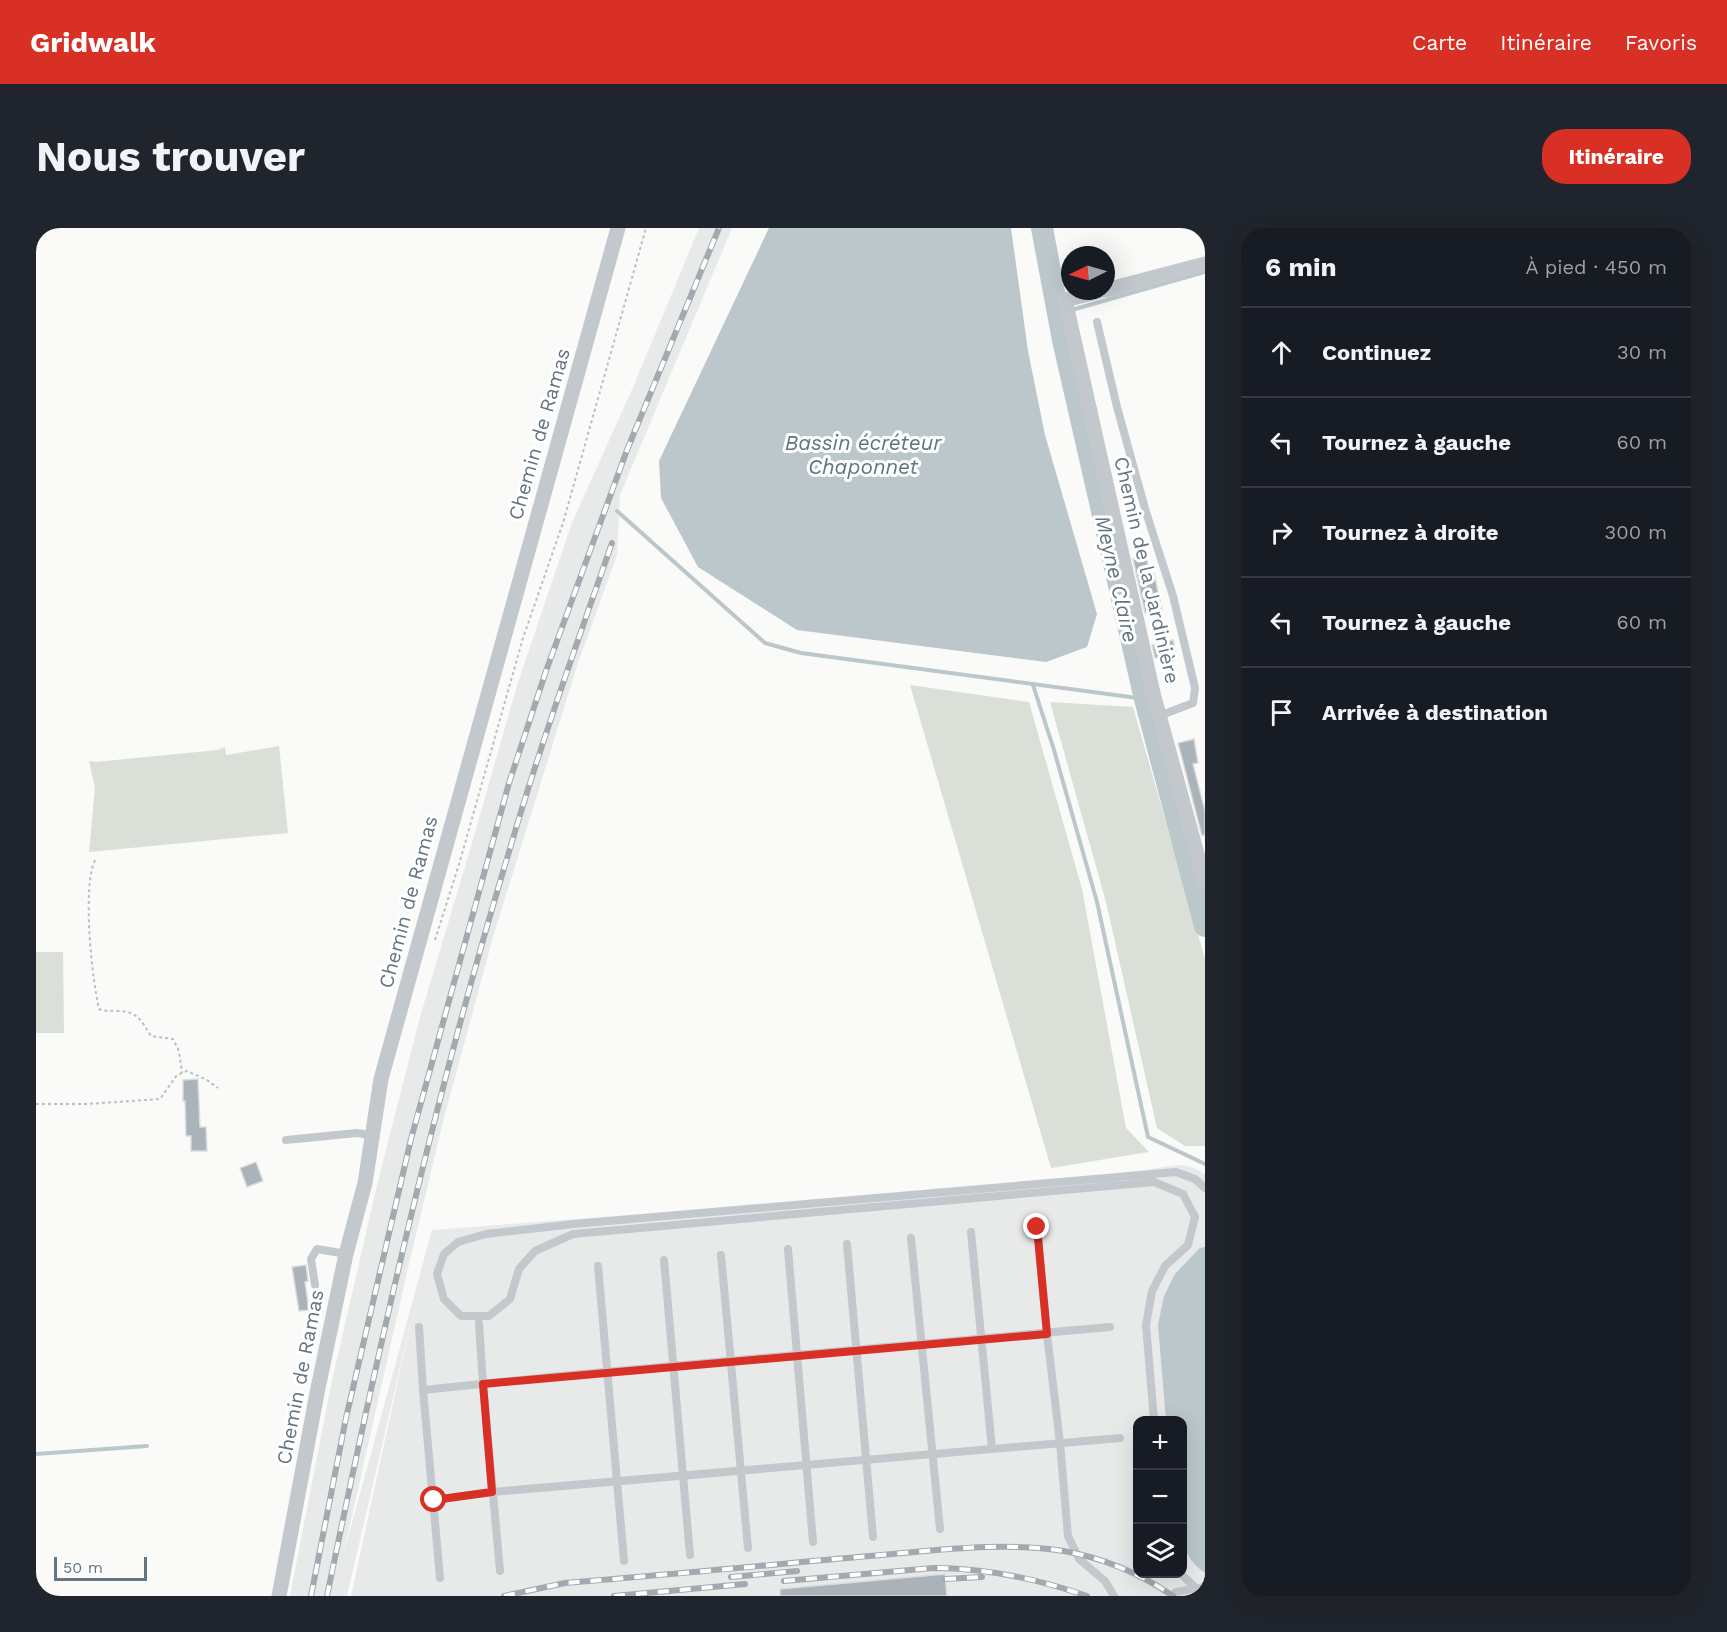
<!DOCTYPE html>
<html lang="fr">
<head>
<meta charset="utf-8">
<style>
  :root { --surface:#171b24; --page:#20242c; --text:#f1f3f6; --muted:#9ea1a6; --line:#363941; --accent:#d93025 }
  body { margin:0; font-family:"Work Sans",sans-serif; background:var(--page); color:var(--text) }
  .controls { position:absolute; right:18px; bottom:18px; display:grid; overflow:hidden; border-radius:12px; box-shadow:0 6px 24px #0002 }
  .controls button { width:54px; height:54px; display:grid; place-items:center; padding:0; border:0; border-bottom:2px solid var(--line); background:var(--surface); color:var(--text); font:30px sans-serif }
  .compass { position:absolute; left:1025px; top:18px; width:54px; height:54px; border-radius:50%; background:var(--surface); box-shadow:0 6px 24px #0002; rotate:265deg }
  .scale { position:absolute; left:18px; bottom:15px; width:93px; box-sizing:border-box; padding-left:6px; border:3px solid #657683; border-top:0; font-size:16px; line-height:21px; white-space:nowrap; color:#657683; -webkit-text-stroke:4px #fff; paint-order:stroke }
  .stop { position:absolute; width:18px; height:18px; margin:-14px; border:4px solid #d93025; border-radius:50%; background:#fff }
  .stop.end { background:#d93025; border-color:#fff; box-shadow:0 2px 6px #0008 }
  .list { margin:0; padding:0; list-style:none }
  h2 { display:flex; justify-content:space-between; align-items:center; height:78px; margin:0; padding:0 24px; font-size:26px }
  h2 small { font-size:20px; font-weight:400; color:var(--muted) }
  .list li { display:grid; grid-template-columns:39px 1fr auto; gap:18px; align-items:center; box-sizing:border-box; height:90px; padding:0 24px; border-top:2px solid var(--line) }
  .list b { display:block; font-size:22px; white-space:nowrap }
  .list em { font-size:20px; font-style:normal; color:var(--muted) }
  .icon { flex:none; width:33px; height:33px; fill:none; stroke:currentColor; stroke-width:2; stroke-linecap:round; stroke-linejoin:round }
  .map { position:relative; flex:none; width:1169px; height:1368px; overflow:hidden; border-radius:24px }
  header { display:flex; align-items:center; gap:36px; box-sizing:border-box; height:84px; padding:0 30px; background:var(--accent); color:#fff }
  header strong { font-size:28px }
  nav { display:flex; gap:33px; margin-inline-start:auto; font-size:21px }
  .intro { display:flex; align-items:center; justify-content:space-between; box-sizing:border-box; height:144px; padding:0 36px }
  h1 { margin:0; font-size:42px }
  .button { padding:15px 27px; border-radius:24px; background:var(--accent); color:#fff; font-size:21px; font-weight:700 }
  main { display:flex; gap:36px; padding:0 36px }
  aside { flex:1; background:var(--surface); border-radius:24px; box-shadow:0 6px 24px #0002 }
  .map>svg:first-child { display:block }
  .built { fill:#e8e9e9; fill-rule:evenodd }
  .green { fill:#dadfd7 }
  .water { fill:#bbc7cb }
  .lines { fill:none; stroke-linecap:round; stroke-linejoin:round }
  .stream { stroke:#bbc7cb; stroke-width:4 }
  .river { stroke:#bbc7cb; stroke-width:22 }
  .building { fill:#aab3b9; stroke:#dcdcda; stroke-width:1.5 }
  .path { stroke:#bbbfc2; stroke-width:2; stroke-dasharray:3 3; stroke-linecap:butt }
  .service { stroke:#c3c8cc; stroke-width:8 }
  .minor { stroke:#c3c8cc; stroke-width:15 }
  .rail-casing { stroke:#a2aab0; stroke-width:6 }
  .rail { stroke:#fff; stroke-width:4; stroke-dasharray:11; stroke-linecap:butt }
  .route { stroke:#d93025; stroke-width:8 }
  .labels { text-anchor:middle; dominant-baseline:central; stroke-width:6; stroke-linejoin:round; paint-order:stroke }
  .street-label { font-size:20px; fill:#657683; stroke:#fff }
  .water-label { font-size:21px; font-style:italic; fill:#60757c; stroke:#fff }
</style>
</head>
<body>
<header>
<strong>Gridwalk</strong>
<nav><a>Carte</a><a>Itinéraire</a><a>Favoris</a></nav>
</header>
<div class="intro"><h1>Nous trouver</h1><a class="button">Itinéraire</a></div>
<main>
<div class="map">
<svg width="1169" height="1368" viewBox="0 0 1169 1368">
  <rect width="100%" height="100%" fill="#fafaf8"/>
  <!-- built -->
  <path class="built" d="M663 0H696L584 267 581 327 542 435 457 709 407 894 371 1044 307 1328 396 1002 1034 953 1141 937 1156 939 1169 946V1368H315L376 1088 311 1368H254L295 1157 341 957 384 789 434 622 480 461 535 297 598 157ZM1102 1192H1146V1346H1102Z"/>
  <!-- green -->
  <g class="green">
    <path d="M874 457 993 474 1046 661 1090 900 1113 924 1015 940Z"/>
    <path d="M1014 474 1097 479 1169 731V918H1149L1121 900 1070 674Z"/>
    <path d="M243 518 252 605 53 624 59 560 53 533 59 534 182 522 189 519 190 527Z"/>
    <path d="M0 724H27L28 805H0Z"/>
  </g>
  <!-- water -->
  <g class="water">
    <path d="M733 0H975L992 123 1009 207 1061 386 1051 419 1010 434 761 402 662 339 625 270 623 233Z"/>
    <path d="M1169 1019V1345C1157 1337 1152 1328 1147 1316L1146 1192H1130L1122 1097 1128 1068 1139 1046 1164 1020Z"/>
  </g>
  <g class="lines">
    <!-- stream -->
    <g class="stream">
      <path d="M1039 81 1169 44"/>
      <path d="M581 283 729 415 765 425 1109 471"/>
      <path d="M997 457 1018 522 1061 674 1112 909 1169 936"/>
      <path d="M0 1226 111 1218"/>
    </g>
    <!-- river -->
    <path class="river" d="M1006 0 1027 112 1109 471 1169 698"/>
  </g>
  <!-- building -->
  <g class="building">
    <path d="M1110 328 1114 345H1118L1126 382 1109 385 1097 331Z"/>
    <path d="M1137 412 1140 425 1119 430 1116 417Z"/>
    <path d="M1158 511 1162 535 1157 536 1169 583V607L1166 608 1142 515Z"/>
    <path d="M162 851 164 899H170L171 923H155V908H150L149 873H147V852Z"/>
    <path d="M220 934 227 953 211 959 204 940Z"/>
    <path d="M270 1037 272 1053 269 1054 273 1082 263 1083 256 1039Z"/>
    <path d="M909 1346 911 1368H744V1361Z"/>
  </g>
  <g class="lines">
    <!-- path -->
    <g class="path">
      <path d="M59 632C46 660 56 750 63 781 69 784 75 782 82 783 102 783 106 794 115 808L137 811 143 823 146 845"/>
      <path d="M399 712 424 633 487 410 527 295 610 0"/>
      <path d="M0 876H51L124 871 141 847 151 843 171 852 182 860"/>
    </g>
    <!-- service -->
    <g class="service">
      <path d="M1061 94 1081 179 1110 284 1137 368 1159 460 1157 475 1123 488"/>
      <path d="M250 912 321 905 328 906 336 910"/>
      <path d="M1001 999 1011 1106 1024 1215 1032 1308 1043 1331 1069 1353 1078 1368"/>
      <path d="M935 1004 956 1221"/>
      <path d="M875 1010 904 1301"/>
      <path d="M811 1016 837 1309"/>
      <path d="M752 1021 777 1314"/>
      <path d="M685 1027 712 1320"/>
      <path d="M628 1032 654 1327"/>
      <path d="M562 1038 588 1333"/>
      <path d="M279 1057 275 1031 281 1021 310 1026"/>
      <path d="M443 1095 447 1156 464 1343"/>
      <path d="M383 1099 387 1162"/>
      <path d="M1118 1192 1110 1097 1116 1063 1129 1038 1152 1017 1159 989 1147 966 1118 954 537 1006 499 1023 483 1041 474 1071 453 1088H425L408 1071 401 1046 408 1026 422 1014 450 1006 538 996 1140 944 1159 951 1169 960"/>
      <path d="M398 1272 456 1264 1084 1210"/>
      <path d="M1145 1346 1161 1361"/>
      <path d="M404 1350 387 1162 513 1149 1074 1099"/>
      <path d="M1136 1368 1140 1364 1169 1359"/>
    </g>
    <!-- minor -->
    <g class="minor">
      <path d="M1070 62 1169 36"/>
      <path d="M1064 63 1029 72 1117 465 1169 655"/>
      <path d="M243 1368 281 1165 310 1026 329 955 345 851 582 0"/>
    </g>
    <defs>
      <g id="rail">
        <path d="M695 1349 761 1343"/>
        <path d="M909 1351 946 1349"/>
        <path d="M748 1353 897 1340C950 1340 1002 1351 1051 1368"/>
        <path d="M275 1368 310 1190 375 911 473 555 510 443 591 222 683 0"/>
        <path d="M291 1368C343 1116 400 864 475 617 505 515 541 415 576 315"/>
        <path d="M468 1368 529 1355C630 1347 732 1337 833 1328 897 1323 964 1313 1028 1323 1067 1330 1105 1346 1137 1368"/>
        <path d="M578 1368 709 1356"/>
      </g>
    </defs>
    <!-- rail casing -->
    <use href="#rail" class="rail-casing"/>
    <!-- rail -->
    <use href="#rail" class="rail"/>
  </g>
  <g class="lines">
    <!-- route -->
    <path class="route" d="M398 1272 456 1264 447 1156 1011 1106 1001 999"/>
  </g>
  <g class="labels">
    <!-- street labels -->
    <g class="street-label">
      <text transform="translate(503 206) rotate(-74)">Chemin de Ramas</text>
      <text transform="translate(1111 342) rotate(77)">Chemin de la Jardinière</text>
      <text transform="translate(372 674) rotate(-75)">Chemin de Ramas</text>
      <text transform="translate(264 1149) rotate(-79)">Chemin de Ramas</text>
    </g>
    <!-- water labels -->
    <g class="water-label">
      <text x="827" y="214">Bassin écréteur<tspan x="827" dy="24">Chaponnet</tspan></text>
      <text transform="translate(1081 351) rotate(77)">Meyne Claire</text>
    </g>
  </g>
</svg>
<div class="controls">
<button>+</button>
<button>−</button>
<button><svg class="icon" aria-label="layers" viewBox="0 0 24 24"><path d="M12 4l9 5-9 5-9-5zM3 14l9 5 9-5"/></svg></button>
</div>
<svg class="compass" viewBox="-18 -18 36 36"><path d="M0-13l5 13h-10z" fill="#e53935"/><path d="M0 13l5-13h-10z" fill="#9ea1a6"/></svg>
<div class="scale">50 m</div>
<div class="stop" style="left:398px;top:1272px"></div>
<div class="stop end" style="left:1001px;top:999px"></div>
</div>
<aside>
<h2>6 min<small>À pied · 450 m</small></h2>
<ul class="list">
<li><svg class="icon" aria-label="ahead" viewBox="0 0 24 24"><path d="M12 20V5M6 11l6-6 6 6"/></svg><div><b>Continuez</b></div><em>30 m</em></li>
<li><svg class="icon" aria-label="left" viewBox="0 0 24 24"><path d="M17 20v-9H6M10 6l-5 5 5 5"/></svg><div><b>Tournez à gauche</b></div><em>60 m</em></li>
<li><svg class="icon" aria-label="right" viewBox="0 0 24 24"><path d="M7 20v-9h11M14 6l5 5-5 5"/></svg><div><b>Tournez à droite</b></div><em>300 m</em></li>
<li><svg class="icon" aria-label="left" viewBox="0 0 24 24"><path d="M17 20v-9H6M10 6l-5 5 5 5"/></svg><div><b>Tournez à gauche</b></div><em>60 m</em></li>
<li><svg class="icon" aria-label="arrive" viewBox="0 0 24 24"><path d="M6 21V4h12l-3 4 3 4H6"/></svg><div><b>Arrivée à destination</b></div></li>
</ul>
</aside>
</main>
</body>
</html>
